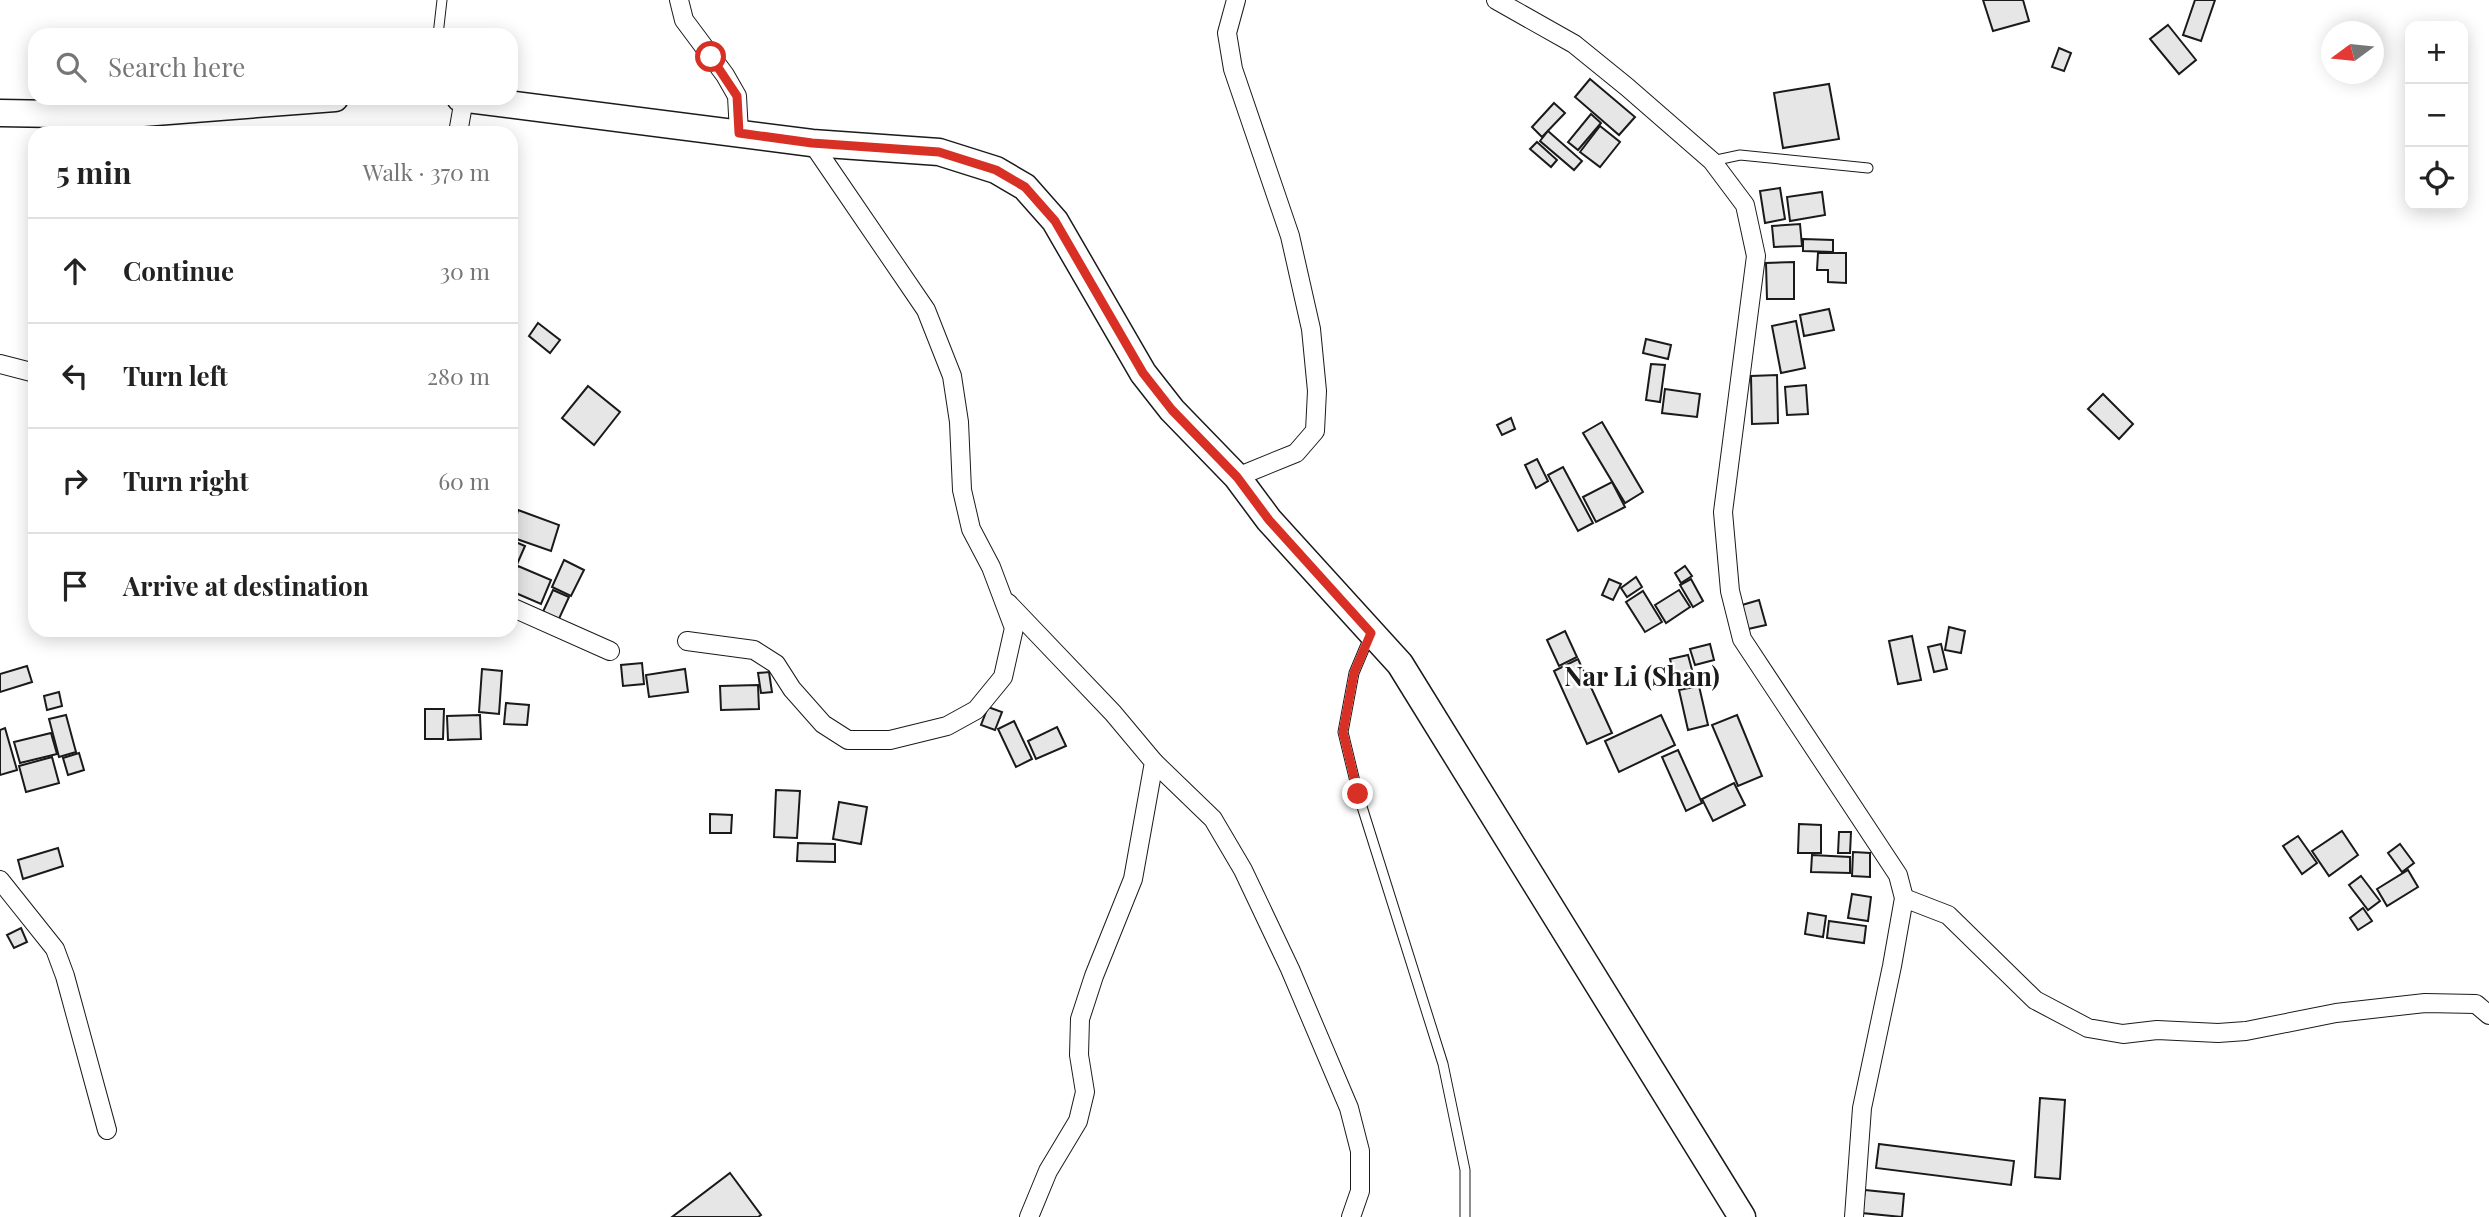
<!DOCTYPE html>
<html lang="en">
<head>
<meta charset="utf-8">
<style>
  :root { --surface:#fff; --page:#f6f6f6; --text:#222; --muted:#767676; --line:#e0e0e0 }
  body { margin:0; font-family:"Playfair Display",serif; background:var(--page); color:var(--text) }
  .controls { position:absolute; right:21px; top:21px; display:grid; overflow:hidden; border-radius:14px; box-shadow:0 4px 18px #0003 }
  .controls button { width:63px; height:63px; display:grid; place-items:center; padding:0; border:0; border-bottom:2px solid var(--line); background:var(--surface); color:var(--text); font:35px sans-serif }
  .compass { position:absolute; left:2321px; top:21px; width:63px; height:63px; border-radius:50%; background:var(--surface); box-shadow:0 4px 18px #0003; rotate:255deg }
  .stop { position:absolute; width:21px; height:21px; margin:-16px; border:5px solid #d93025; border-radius:50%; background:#fff }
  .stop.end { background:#d93025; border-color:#fff; box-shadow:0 2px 7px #0008 }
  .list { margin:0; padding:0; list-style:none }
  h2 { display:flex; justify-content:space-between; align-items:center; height:91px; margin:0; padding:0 28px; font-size:30px }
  h2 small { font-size:23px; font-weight:400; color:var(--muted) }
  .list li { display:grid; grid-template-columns:46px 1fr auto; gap:21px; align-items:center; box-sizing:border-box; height:105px; padding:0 28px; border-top:2px solid var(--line) }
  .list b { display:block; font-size:26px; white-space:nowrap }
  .list em { font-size:23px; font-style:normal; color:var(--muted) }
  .icon { flex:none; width:38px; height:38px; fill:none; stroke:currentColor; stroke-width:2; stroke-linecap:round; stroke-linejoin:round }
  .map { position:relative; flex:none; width:2489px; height:1217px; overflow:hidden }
  .search { position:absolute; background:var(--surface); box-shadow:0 4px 18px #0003; left:28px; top:28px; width:490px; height:77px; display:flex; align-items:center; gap:18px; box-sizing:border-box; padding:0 24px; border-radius:21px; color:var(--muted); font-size:26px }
  .panel { position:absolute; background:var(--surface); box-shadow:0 4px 18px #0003; left:28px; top:126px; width:490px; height:511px; border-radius:21px }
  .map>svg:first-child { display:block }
  .building { fill:#e6e6e6; stroke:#1a1a1a; stroke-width:2 }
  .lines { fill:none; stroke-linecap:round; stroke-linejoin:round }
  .lane-casing { stroke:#1a1a1a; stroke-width:11 }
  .street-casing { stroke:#1a1a1a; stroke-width:20 }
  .secondary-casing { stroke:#1a1a1a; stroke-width:29 }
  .lane { stroke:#fff; stroke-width:9 }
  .street { stroke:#fff; stroke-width:18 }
  .secondary { stroke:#fff; stroke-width:26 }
  .route { stroke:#d93025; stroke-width:9 }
  .labels { text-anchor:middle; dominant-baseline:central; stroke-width:5; stroke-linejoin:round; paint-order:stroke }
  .quarter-label { font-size:26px; font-weight:bold; fill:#1a1a1a; stroke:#fff }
</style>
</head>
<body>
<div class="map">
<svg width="2489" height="1217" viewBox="0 0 2489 1217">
  <rect width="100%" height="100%" fill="#fff"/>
  <!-- building -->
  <g class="building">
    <path d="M1983 0H2023L2029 21 1993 31Z"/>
    <path d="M2195 0H2215L2201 41 2183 35Z"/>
    <path d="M2168 25 2196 60 2179 74 2150 39Z"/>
    <path d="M2059 48 2071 53 2064 71 2052 67Z"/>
    <path d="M1590 79 1635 117 1619 135 1575 97Z"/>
    <path d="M1829 84 1839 139 1783 148 1774 93Z"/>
    <path d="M1554 103 1565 113 1542 137 1532 127Z"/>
    <path d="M1591 114 1601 123 1578 150 1568 142Z"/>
    <path d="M1600 126 1620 142 1600 167 1580 152Z"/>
    <path d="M1548 131 1582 161 1574 170 1540 141Z"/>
    <path d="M1537 142 1557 160 1551 167 1530 149Z"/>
    <path d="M1780 188 1785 219 1765 223 1760 191Z"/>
    <path d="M1822 192 1825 215 1790 221 1787 197Z"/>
    <path d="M1800 224 1802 246 1774 247 1772 226Z"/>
    <path d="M1803 239 1833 240V252L1803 251Z"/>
    <path d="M1818 253H1846V283L1828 282V270H1817Z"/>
    <path d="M1794 262V299H1767L1766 263Z"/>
    <path d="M1829 309 1834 330 1804 336 1800 315Z"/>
    <path d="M1796 321 1805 368 1781 373 1772 326Z"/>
    <path d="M538 323 560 340 550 353 529 336Z"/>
    <path d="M1646 339 1671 345 1668 359 1643 353Z"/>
    <path d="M1651 364 1665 365 1660 402 1646 400Z"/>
    <path d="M1777 375 1778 423 1752 424 1751 376Z"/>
    <path d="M1806 385 1808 414 1787 415 1785 387Z"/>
    <path d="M588 386 620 412 594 445 562 418Z"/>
    <path d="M1665 389 1700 394 1697 417 1662 413Z"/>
    <path d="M2103 394 2133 424 2119 439 2088 409Z"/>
    <path d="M1511 418 1515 429 1502 435 1497 425Z"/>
    <path d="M1602 422 1643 492 1625 503 1583 433Z"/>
    <path d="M1537 459 1548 481 1536 488 1525 465Z"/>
    <path d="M1563 467 1593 523 1578 531 1548 475Z"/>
    <path d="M1612 482 1625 507 1596 522 1583 497Z"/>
    <path d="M518 510 559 525 551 551 511 537Z"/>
    <path d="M511 540 525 546 511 578Z"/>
    <path d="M564 560 584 570 571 596 552 587Z"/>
    <path d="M518 566 551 580 541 604 511 591V584Z"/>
    <path d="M1685 566 1692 576 1681 583 1675 573Z"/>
    <path d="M1636 577 1642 587 1627 597 1621 588Z"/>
    <path d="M1609 579 1621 584 1613 600 1602 595Z"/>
    <path d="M1691 579 1703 601 1693 607 1680 585Z"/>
    <path d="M553 590 569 597 557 623 541 616Z"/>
    <path d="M1679 590 1690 607 1666 623 1655 605Z"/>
    <path d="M1643 591 1662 622 1645 632 1626 602Z"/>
    <path d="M1759 600 1766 625 1748 629 1742 605Z"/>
    <path d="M1949 627 1965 631 1961 653 1945 650Z"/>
    <path d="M1565 631 1577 657 1559 666 1547 640Z"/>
    <path d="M1912 636 1921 680 1898 684 1889 641Z"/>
    <path d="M1710 644 1714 660 1695 665 1690 649Z"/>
    <path d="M1941 644 1947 669 1934 672 1928 647Z"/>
    <path d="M1688 655 1695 681 1677 686 1670 659Z"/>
    <path d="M1578 659 1612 733 1587 744 1554 671Z"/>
    <path d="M642 663 644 684 623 686 621 665Z"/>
    <path d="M27 666 32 682 0 692V674Z"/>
    <path d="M482 669 502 671 499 714 479 712Z"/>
    <path d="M685 669 688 692 649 697 646 675Z"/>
    <path d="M769 672 772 692 761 693 758 673Z"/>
    <path d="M758 685 759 709 721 710 720 686Z"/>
    <path d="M1699 686 1708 725 1688 730 1679 690Z"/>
    <path d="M59 692 62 706 47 710 44 696Z"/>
    <path d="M506 703 529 705 527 725 504 724Z"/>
    <path d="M988 707 1002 712 995 730 981 725Z"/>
    <path d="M425 709H444L443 739H425Z"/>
    <path d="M66 715 76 752 59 757 49 719Z"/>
    <path d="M480 715 481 739 448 740 447 716Z"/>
    <path d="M1661 715 1675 745 1619 772 1605 741Z"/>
    <path d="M1737 715 1762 776 1738 786 1712 725Z"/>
    <path d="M1014 721 1032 759 1016 767 998 729Z"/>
    <path d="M1057 727 1066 746 1036 759 1028 741Z"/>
    <path d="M5 728 17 770 0 775V730Z"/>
    <path d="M51 733 57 754 20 763 14 742Z"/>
    <path d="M1678 750 1702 803 1686 811 1662 757Z"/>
    <path d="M79 753 84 770 68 775 63 758Z"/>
    <path d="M52 757 59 783 26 792 19 766Z"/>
    <path d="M1734 783 1745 805 1713 821 1702 799Z"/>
    <path d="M776 790 800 791 797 838 774 837Z"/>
    <path d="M839 802 867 807 861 844 833 839Z"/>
    <path d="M710 814 732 815 731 833H710Z"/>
    <path d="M1799 824 1821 825V853H1798Z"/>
    <path d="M2342 831 2358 855 2329 876 2312 851Z"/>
    <path d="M1839 832H1851L1850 853H1838Z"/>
    <path d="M2298 836 2317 863 2302 874 2283 846Z"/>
    <path d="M798 843 835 844V862L797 861Z"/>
    <path d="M2400 844 2414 863 2402 872 2388 853Z"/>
    <path d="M58 848 63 866 23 879 18 860Z"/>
    <path d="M1853 852 1870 853V877L1852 876Z"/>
    <path d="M1812 855 1850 857V873L1811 872Z"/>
    <path d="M2408 870 2418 887 2387 906 2377 889Z"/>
    <path d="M2361 876 2380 901 2368 910 2349 885Z"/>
    <path d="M1852 894 1871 897 1868 921 1848 918Z"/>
    <path d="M2363 908 2372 921 2358 930 2350 918Z"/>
    <path d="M1808 913 1826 916 1823 937 1805 934Z"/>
    <path d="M1829 921 1866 926 1864 943 1827 938Z"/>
    <path d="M21 928 27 942 14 948 7 935Z"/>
    <path d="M2040 1098 2065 1100 2060 1179 2035 1177Z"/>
    <path d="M1879 1144 2014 1161 2011 1185 1876 1168Z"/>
    <path d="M730 1173 761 1215 758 1217H672Z"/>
    <path d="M1865 1190 1904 1194 1902 1217 1862 1213Z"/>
  </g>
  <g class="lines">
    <defs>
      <g id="lane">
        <path d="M438 35 442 0"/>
        <path d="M1712 161 1740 155 1868 168"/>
        <path d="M1370 635 1354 673 1343 732 1358 794 1443 1064 1465 1170V1217"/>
      </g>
      <g id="street">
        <path d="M679 0 684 20 725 75 737 96 739 133"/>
        <path d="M1236 0 1227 33 1233 69 1290 236 1311 329 1317 391 1315 431 1296 453 1237 477"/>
        <path d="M1496 0 1574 44 1627 87 1712 161 1745 205 1756 256 1723 512 1730 591 1742 639 1898 875 1904 898 1892 966 1862 1108 1854 1217"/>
        <path d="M458 133 464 99"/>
        <path d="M0 364 35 373"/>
        <path d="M1008 603 1113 713 1154 762 1133 879 1094 976 1080 1019 1079 1055 1085 1092 1078 1121 1048 1171 1029 1217"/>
        <path d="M511 607 610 651"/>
        <path d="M687 641 754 650 776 664 792 689 823 724 848 740H890L947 726 976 710 1003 677 1014 628 991 567 971 529 962 490 959 422 952 376 926 310 812 143"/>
        <path d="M1154 762 1213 819 1243 870 1290 969 1349 1108 1360 1151V1191L1351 1217"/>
        <path d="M0 880 55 949 65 976 107 1130"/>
        <path d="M1904 898 1948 915 2035 1000 2088 1028 2123 1034 2157 1030 2218 1033 2246 1031 2336 1013 2425 1003 2476 1004 2489 1015"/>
      </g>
      <g id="secondary">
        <path d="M460 98 812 143 939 152 996 170 1025 187 1055 221 1143 373 1172 410 1237 477 1269 520 1400 664 1742 1217"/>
        <path d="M0 113 117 115 335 98"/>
      </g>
    </defs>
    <!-- lane casing -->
    <use href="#lane" class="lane-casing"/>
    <!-- street casing -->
    <use href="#street" class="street-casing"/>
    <!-- secondary casing -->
    <use href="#secondary" class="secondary-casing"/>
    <!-- lane -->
    <use href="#lane" class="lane"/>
    <!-- street -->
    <use href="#street" class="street"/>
    <!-- secondary -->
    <use href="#secondary" class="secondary"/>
  </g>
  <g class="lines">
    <!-- route -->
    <path class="route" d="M711 57 737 96 739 133 812 143 939 152 996 170 1025 187 1055 221 1143 373 1172 410 1237 477 1269 520 1371 633 1354 673 1343 732 1358 794"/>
  </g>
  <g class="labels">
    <!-- quarter labels -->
    <g class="quarter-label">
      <text x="1642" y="675">Nar Li (Shan)</text>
    </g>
  </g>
</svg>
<div class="controls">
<button>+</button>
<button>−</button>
<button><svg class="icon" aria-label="locate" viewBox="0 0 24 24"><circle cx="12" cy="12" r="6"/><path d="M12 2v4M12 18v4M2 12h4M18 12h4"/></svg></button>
</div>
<svg class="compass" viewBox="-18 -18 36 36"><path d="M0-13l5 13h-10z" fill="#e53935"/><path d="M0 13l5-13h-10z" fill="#767676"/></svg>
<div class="stop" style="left:711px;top:57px"></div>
<div class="stop end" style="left:1358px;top:794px"></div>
<div class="search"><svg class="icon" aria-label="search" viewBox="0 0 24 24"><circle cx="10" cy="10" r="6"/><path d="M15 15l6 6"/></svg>Search here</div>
<section class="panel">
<h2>5 min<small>Walk · 370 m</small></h2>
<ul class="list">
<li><svg class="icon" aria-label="ahead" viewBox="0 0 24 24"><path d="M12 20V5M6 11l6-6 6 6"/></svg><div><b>Continue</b></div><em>30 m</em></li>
<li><svg class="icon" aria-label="left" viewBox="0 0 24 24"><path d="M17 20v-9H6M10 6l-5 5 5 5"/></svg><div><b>Turn left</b></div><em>280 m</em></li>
<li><svg class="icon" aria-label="right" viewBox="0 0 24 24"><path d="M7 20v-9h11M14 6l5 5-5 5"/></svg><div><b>Turn right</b></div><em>60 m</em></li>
<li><svg class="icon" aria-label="arrive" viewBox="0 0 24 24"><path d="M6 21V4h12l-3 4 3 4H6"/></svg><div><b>Arrive at destination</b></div></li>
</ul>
</section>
</div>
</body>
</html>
